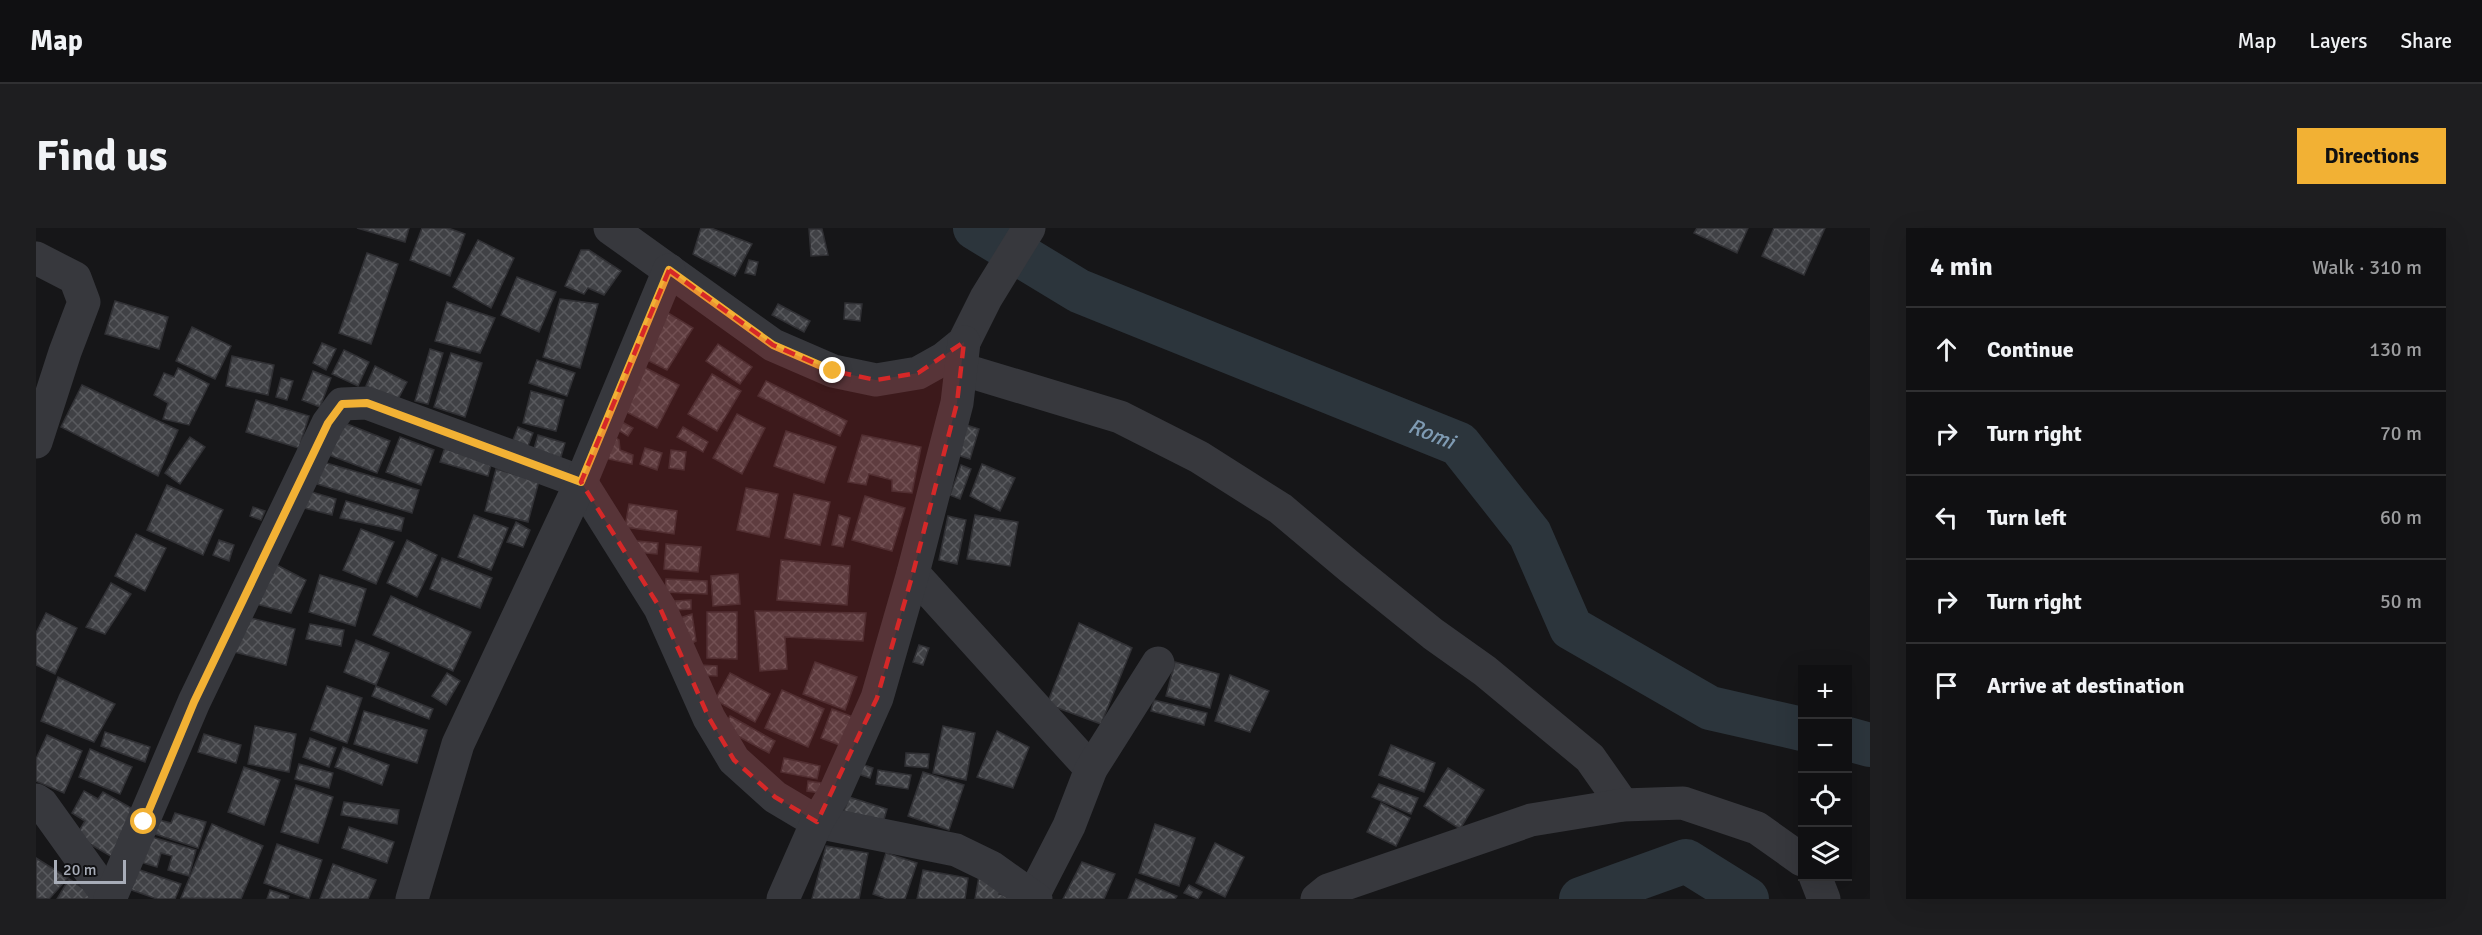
<!DOCTYPE html>
<html lang="en">
<head>
<meta charset="utf-8">
<style>
  :root { --surface:#101012; --page:#1e1e20; --text:#f1f3f6; --muted:#9c9d9f; --line:#303032; --accent:#f2b134 }
  body { margin:0; font-family:Signika,sans-serif; background:var(--page); color:var(--text) }
  .controls { position:absolute; right:18px; bottom:18px; display:grid; overflow:hidden; border-radius:0px; box-shadow:0 6px 24px #0002 }
  .controls button { width:54px; height:54px; display:grid; place-items:center; padding:0; border:0; border-bottom:2px solid var(--line); background:var(--surface); color:var(--text); font:30px sans-serif }
  .scale { position:absolute; left:18px; bottom:15px; width:72px; box-sizing:border-box; padding-left:6px; border:3px solid #a8adb8; border-top:0; font-size:16px; line-height:21px; white-space:nowrap; color:#a8adb8; -webkit-text-stroke:4px #111113; paint-order:stroke }
  .stop { position:absolute; width:18px; height:18px; margin:-14px; border:4px solid #f2b134; border-radius:50%; background:#fff }
  .stop.end { background:#f2b134; border-color:#fff; box-shadow:0 2px 6px #0008 }
  .list { margin:0; padding:0; list-style:none }
  h2 { display:flex; justify-content:space-between; align-items:center; height:78px; margin:0; padding:0 24px; font-size:26px }
  h2 small { font-size:20px; font-weight:400; color:var(--muted) }
  .list li { display:grid; grid-template-columns:39px 1fr auto; gap:18px; align-items:center; box-sizing:border-box; height:84px; padding:0 24px; border-top:2px solid var(--line) }
  .list b { display:block; font-size:22px; white-space:nowrap }
  .list em { font-size:20px; font-style:normal; color:var(--muted) }
  .icon { flex:none; width:33px; height:33px; fill:none; stroke:currentColor; stroke-width:2; stroke-linecap:round; stroke-linejoin:round }
  .map { position:relative; flex:none; width:1834px; height:671px; overflow:hidden; border-radius:0px }
  header { display:flex; align-items:center; gap:36px; box-sizing:border-box; height:84px; padding:0 30px; background:var(--surface); border-bottom:2px solid var(--line) }
  header strong { font-size:28px }
  nav { display:flex; gap:33px; margin-inline-start:auto; font-size:21px }
  .intro { display:flex; align-items:center; justify-content:space-between; box-sizing:border-box; height:144px; padding:0 36px }
  h1 { margin:0; font-size:42px }
  .button { padding:15px 27px; border-radius:0px; background:var(--accent); color:#111; font-size:21px; font-weight:700 }
  main { display:flex; gap:36px; padding:0 36px }
  aside { flex:1; background:var(--surface); border-radius:0px; box-shadow:0 6px 24px #0002 }
  .map>svg:first-child { display:block }
  .lines { fill:none; stroke-linecap:round; stroke-linejoin:round }
  .river { stroke:#2c353c; stroke-width:44 }
  .building { fill:url(#building-cross-hatch); stroke:#303034; stroke-width:1.5 }
  .minor { stroke:#37383d; stroke-width:33 }
  .route { stroke:#f2b134; stroke-width:8 }
  .marked { fill:#d62828; fill-opacity:0.2; stroke:#d62828; stroke-width:4.5; stroke-dasharray:12 8; stroke-linejoin:round }
  .labels { text-anchor:middle; dominant-baseline:central; stroke-width:4.5; stroke-linejoin:round; paint-order:stroke }
  .water-label { font-size:22px; font-style:italic; fill:#7f9bb3; stroke:#111113 }
</style>
</head>
<body>
<header>
<strong>Map</strong>
<nav><a>Map</a><a>Layers</a><a>Share</a></nav>
</header>
<div class="intro"><h1>Find us</h1><a class="button">Directions</a></div>
<main>
<div class="map">
<svg width="1834" height="671" viewBox="0 0 1834 671">
  <defs>
    <pattern id="building-cross-hatch" width="8" height="8" patternUnits="userSpaceOnUse" patternTransform="scale(1.5)"><rect width="8" height="8" fill="#404145"/><path d="M0 0l8 8M0 8l8-8" fill="none" stroke="#595a5e"/></pattern>
  </defs>
  <rect width="100%" height="100%" fill="#161618"/>
  <g class="lines">
    <!-- river -->
    <g class="river">
      <path id="s1" d="M939 0 1043 63 1423 216 1494 306 1535 400 1674 480 1766 501"/>
      <path d="M1812 511 1834 517"/>
      <path d="M1545 671 1650 633 1711 671"/>
    </g>
  </g>
  <!-- building -->
  <g class="building">
    <path d="M321 0H373L369 14Z"/>
    <path d="M386 0H412L429 6 414 48 374 32Z"/>
    <path d="M665 0H675L716 16 699 48 657 26Z"/>
    <path d="M1661 0H1712L1701 25 1658 5Z"/>
    <path d="M1738 0H1789L1768 47 1726 28Z"/>
    <path d="M773 1H786L792 27 775 28Z"/>
    <path d="M442 12 478 30 455 80 417 59Z"/>
    <path d="M545 22H553L585 43 568 67 552 60 548 66 529 58Z"/>
    <path d="M331 25 362 36 335 116 303 105Z"/>
    <path d="M713 32 722 34 719 47 709 45Z"/>
    <path d="M481 49 520 64 503 104 465 87Z"/>
    <path d="M524 71 562 76 544 140 507 129Z"/>
    <path d="M79 73 132 89 123 121 69 106Z"/>
    <path d="M411 74 459 90 444 125 399 113Z"/>
    <path d="M809 75 826 76 824 93 808 91Z"/>
    <path d="M742 76 774 93 768 104 736 87Z"/>
    <path d="M627 82 657 100 631 142 605 129Z"/>
    <path d="M156 99 195 118 179 151 140 133Z"/>
    <path d="M286 115 300 121 290 142 277 135Z"/>
    <path d="M682 116 716 139 704 156 670 133Z"/>
    <path d="M394 121 407 125 392 176 379 173Z"/>
    <path d="M308 122 333 134 322 158 296 146Z"/>
    <path d="M415 125 446 135 429 189 398 179Z"/>
    <path d="M196 128 238 137 232 167 190 158Z"/>
    <path d="M501 132 539 145 531 168 493 155Z"/>
    <path d="M604 137 643 157 621 200 583 180Z"/>
    <path d="M339 138 371 154 361 173 330 158Z"/>
    <path d="M142 140 173 156 153 197 127 191 132 175 118 167 128 145 138 149Z"/>
    <path d="M277 143 295 150 284 179 266 172Z"/>
    <path d="M676 146 705 163 681 203 652 186Z"/>
    <path d="M245 150 257 153 251 172 240 169Z"/>
    <path d="M730 153 811 193 804 208 722 168Z"/>
    <path d="M46 157 142 202 122 248 25 199Z"/>
    <path d="M495 163 528 172 520 203 487 195Z"/>
    <path d="M220 172 273 188 263 220 210 204Z"/>
    <path d="M701 186 729 200 706 246 677 230Z"/>
    <path d="M306 194 354 213 341 245 293 227Z"/>
    <path d="M586 194 597 200 592 208 582 202Z"/>
    <path d="M927 196 943 201 934 231 918 226Z"/>
    <path d="M482 199 497 205 492 218 477 212Z"/>
    <path d="M647 199 672 214 667 224 641 209Z"/>
    <path d="M750 203 800 219 788 255 738 238Z"/>
    <path d="M574 206 583 212 584 222 597 227 596 236 568 230Z"/>
    <path d="M502 207 529 215 524 232 497 224Z"/>
    <path d="M826 207 885 219 876 265 856 263V252L833 246 830 257 812 254Z"/>
    <path d="M154 209 169 219 144 256 129 245Z"/>
    <path d="M364 209 398 222 385 257 350 244Z"/>
    <path d="M409 219 456 233 452 248 404 234Z"/>
    <path d="M609 220 626 225 621 242 604 236Z"/>
    <path d="M635 222 650 224 648 242 633 240Z"/>
    <path d="M287 234 383 262 376 285 281 256Z"/>
    <path d="M946 236 979 250 964 283 934 268Z"/>
    <path d="M925 237 935 241 924 271 914 267Z"/>
    <path d="M460 241 503 253 492 294 449 283Z"/>
    <path d="M131 257 187 282 167 327 111 302Z"/>
    <path d="M710 260 742 266 733 309 701 302Z"/>
    <path d="M272 263 300 271 296 287 268 280Z"/>
    <path d="M758 266 794 274 784 317 749 310Z"/>
    <path d="M829 268 869 280 856 323 816 312Z"/>
    <path d="M310 273 368 290 365 303 304 290Z"/>
    <path d="M593 276 641 283 638 306 589 299Z"/>
    <path d="M217 279 229 283 225 292 214 288Z"/>
    <path d="M438 287 472 300 455 342 422 329Z"/>
    <path d="M803 287 814 290 807 319 796 317Z"/>
    <path d="M939 287 982 294 974 338 931 331Z"/>
    <path d="M912 288 930 292 921 336 903 332Z"/>
    <path d="M480 294 494 302 487 319 471 314Z"/>
    <path d="M325 301 358 314 340 356 307 342Z"/>
    <path d="M100 306 130 320 109 363 79 348Z"/>
    <path d="M183 312 198 317 193 333 177 327Z"/>
    <path d="M371 312 401 327 381 369 351 355Z"/>
    <path d="M601 313 622 315 621 326 599 324Z"/>
    <path d="M630 316 665 319 662 344 628 341Z"/>
    <path d="M406 330 456 350 444 380 394 361Z"/>
    <path d="M745 332 814 338 811 377 741 372Z"/>
    <path d="M237 335 270 352 255 385 216 375Z"/>
    <path d="M702 346 704 376 677 378 675 348Z"/>
    <path d="M284 347 330 361 319 398 273 384Z"/>
    <path d="M630 351 671 353V366L629 364Z"/>
    <path d="M75 355 95 366 69 406 50 399Z"/>
    <path d="M355 368 435 404 417 443 337 407Z"/>
    <path d="M655 372V381L639 382V373Z"/>
    <path d="M719 383 830 385 827 413 749 409 751 441 724 443Z"/>
    <path d="M671 384H701V431L671 430Z"/>
    <path d="M10 385 41 400 19 446 0 437V405Z"/>
    <path d="M656 386 660 413 654 416 641 391Z"/>
    <path d="M207 388 259 401 250 437 198 424Z"/>
    <path d="M1043 395 1096 420 1065 496 1011 476Z"/>
    <path d="M274 396 308 402 305 418 270 411Z"/>
    <path d="M320 412 353 425 340 457 308 444Z"/>
    <path d="M883 417 893 420 887 437 877 434Z"/>
    <path d="M779 434 821 449 809 482 767 466Z"/>
    <path d="M1139 434 1183 446 1174 480 1130 468Z"/>
    <path d="M664 437 681 438V448L663 447Z"/>
    <path d="M411 445 424 453 410 477 396 468Z"/>
    <path d="M694 445 734 466 719 494 679 472Z"/>
    <path d="M1194 447 1233 463 1214 504 1179 493Z"/>
    <path d="M22 449 79 476 58 514 5 493Z"/>
    <path d="M291 458 326 470 311 515 275 502Z"/>
    <path d="M340 458 397 481 393 491 336 468Z"/>
    <path d="M746 462 788 481 772 519 729 500Z"/>
    <path d="M1118 472 1171 485 1168 497 1115 483Z"/>
    <path d="M796 481 817 489 806 518 785 510Z"/>
    <path d="M328 483 391 502 381 535 318 516Z"/>
    <path d="M694 488 739 513 733 525 687 500Z"/>
    <path d="M219 498 260 506 253 544 212 536Z"/>
    <path d="M907 498 939 505 930 552 897 545Z"/>
    <path d="M961 503 993 519 977 560 941 549Z"/>
    <path d="M69 504 114 519 109 534 65 518Z"/>
    <path d="M168 506 205 517 200 535 162 524Z"/>
    <path d="M11 507 46 523 28 565 0 553V531Z"/>
    <path d="M274 510 300 520 293 539 267 529Z"/>
    <path d="M1355 517 1399 535 1388 564 1343 547Z"/>
    <path d="M307 519 353 537 346 557 299 539Z"/>
    <path d="M54 521 96 539 84 566 43 549Z"/>
    <path d="M870 525 893 526 892 540 869 538Z"/>
    <path d="M748 530 784 538 781 551 745 544Z"/>
    <path d="M263 536 297 545 293 560 259 551Z"/>
    <path d="M825 536 837 540 834 550 822 546Z"/>
    <path d="M208 539 244 552 228 597 192 584Z"/>
    <path d="M1412 540 1448 562 1424 601 1388 578Z"/>
    <path d="M842 542 875 547 872 561 840 556Z"/>
    <path d="M887 544 928 557 913 602 872 588Z"/>
    <path d="M772 553 785 555 784 565 771 563Z"/>
    <path d="M1343 556 1382 570 1375 586 1336 569Z"/>
    <path d="M260 557 297 569 282 615 245 604Z"/>
    <path d="M48 563 62 571 67 564 104 585 78 630 40 608 49 593 36 585Z"/>
    <path d="M813 569 851 581 847 595 808 583Z"/>
    <path d="M308 574 363 582 361 596 305 587Z"/>
    <path d="M1345 575 1374 590 1360 618 1331 604Z"/>
    <path d="M139 585 170 594 162 620 119 606 123 592 135 595Z"/>
    <path d="M176 596 227 618 205 671 145 670Z"/>
    <path d="M1119 596 1159 610 1143 658 1103 645Z"/>
    <path d="M313 599 358 614 351 635 306 620Z"/>
    <path d="M109 607 160 622 153 648 132 642 136 628 125 625 121 639 101 633Z"/>
    <path d="M1179 615 1208 629 1189 669 1160 655Z"/>
    <path d="M241 616 286 632 273 671 228 655Z"/>
    <path d="M790 618 832 625 823 671H776Z"/>
    <path d="M850 625 881 635 869 671H851L837 666Z"/>
    <path d="M0 630 32 650 13 671 0 670Z"/>
    <path d="M1046 634 1079 646 1068 671H1027Z"/>
    <path d="M297 636 340 652 332 671H284Z"/>
    <path d="M98 640 145 656 139 671H121L90 660Z"/>
    <path d="M887 642 932 650 929 671H881Z"/>
    <path d="M943 648 968 657 963 666 976 669V671H939Z"/>
    <path d="M33 651 64 671H21Z"/>
    <path d="M1100 651 1141 668 1139 671H1092Z"/>
    <path d="M1153 657 1166 664 1162 671 1148 665Z"/>
    <path d="M234 662 253 668 252 671H231Z"/>
  </g>
  <g class="lines">
    <!-- minor -->
    <g class="minor">
      <path d="M574 0 737 117 797 143 840 152 882 145 907 131 928 114 950 70 993 0"/>
      <path d="M0 30 39 50 48 74 29 124 0 214"/>
      <path d="M925 141 1084 189 1163 229 1245 281 1314 339 1397 406 1449 443 1554 530 1587 577"/>
      <path d="M877 345 1055 541"/>
      <path d="M0 572 6 576 74 671"/>
      <path d="M1779 648 1788 671"/>
      <path d="M997 668 1033 598 1055 541 1122 435"/>
      <path d="M74 671 158 474 292 195 306 176 331 175 545 254 624 380 673 490 698 532 739 569 781 594 920 622 955 639 1000 671"/>
      <path d="M376 671 422 516 545 254 633 42"/>
      <path d="M747 671 781 594 799 564 841 470 877 345 921 175 928 114"/>
      <path d="M1281 671 1292 662 1495 592 1587 577 1647 575 1721 600 1766 632"/>
    </g>
  </g>
  <g class="lines">
    <!-- route -->
    <path class="route" d="M108 594 158 474 292 195 306 176 331 175 545 254 633 42 737 117 797 143"/>
  </g>
  <!-- marked area -->
  <path class="marked" d="M633 42 737 117 797 143 840 152 882 145 928 114 921 175 877 345 841 470 781 594 739 569 698 532 673 490 624 380 545 254Z"/>
  <g class="labels">
    <!-- water labels -->
    <g class="water-label">
      <text stroke="none"><textPath href="#s1" startOffset="502">Romi</textPath></text>
    </g>
  </g>
</svg>
<div class="controls">
<button>+</button>
<button>−</button>
<button><svg class="icon" aria-label="locate" viewBox="0 0 24 24"><circle cx="12" cy="12" r="6"/><path d="M12 2v4M12 18v4M2 12h4M18 12h4"/></svg></button>
<button><svg class="icon" aria-label="layers" viewBox="0 0 24 24"><path d="M12 4l9 5-9 5-9-5zM3 14l9 5 9-5"/></svg></button>
</div>
<div class="scale">20 m</div>
<div class="stop" style="left:108px;top:594px"></div>
<div class="stop end" style="left:797px;top:143px"></div>
</div>
<aside>
<h2>4 min<small>Walk · 310 m</small></h2>
<ul class="list">
<li><svg class="icon" aria-label="ahead" viewBox="0 0 24 24"><path d="M12 20V5M6 11l6-6 6 6"/></svg><div><b>Continue</b></div><em>130 m</em></li>
<li><svg class="icon" aria-label="right" viewBox="0 0 24 24"><path d="M7 20v-9h11M14 6l5 5-5 5"/></svg><div><b>Turn right</b></div><em>70 m</em></li>
<li><svg class="icon" aria-label="left" viewBox="0 0 24 24"><path d="M17 20v-9H6M10 6l-5 5 5 5"/></svg><div><b>Turn left</b></div><em>60 m</em></li>
<li><svg class="icon" aria-label="right" viewBox="0 0 24 24"><path d="M7 20v-9h11M14 6l5 5-5 5"/></svg><div><b>Turn right</b></div><em>50 m</em></li>
<li><svg class="icon" aria-label="arrive" viewBox="0 0 24 24"><path d="M6 21V4h12l-3 4 3 4H6"/></svg><div><b>Arrive at destination</b></div></li>
</ul>
</aside>
</main>
</body>
</html>
